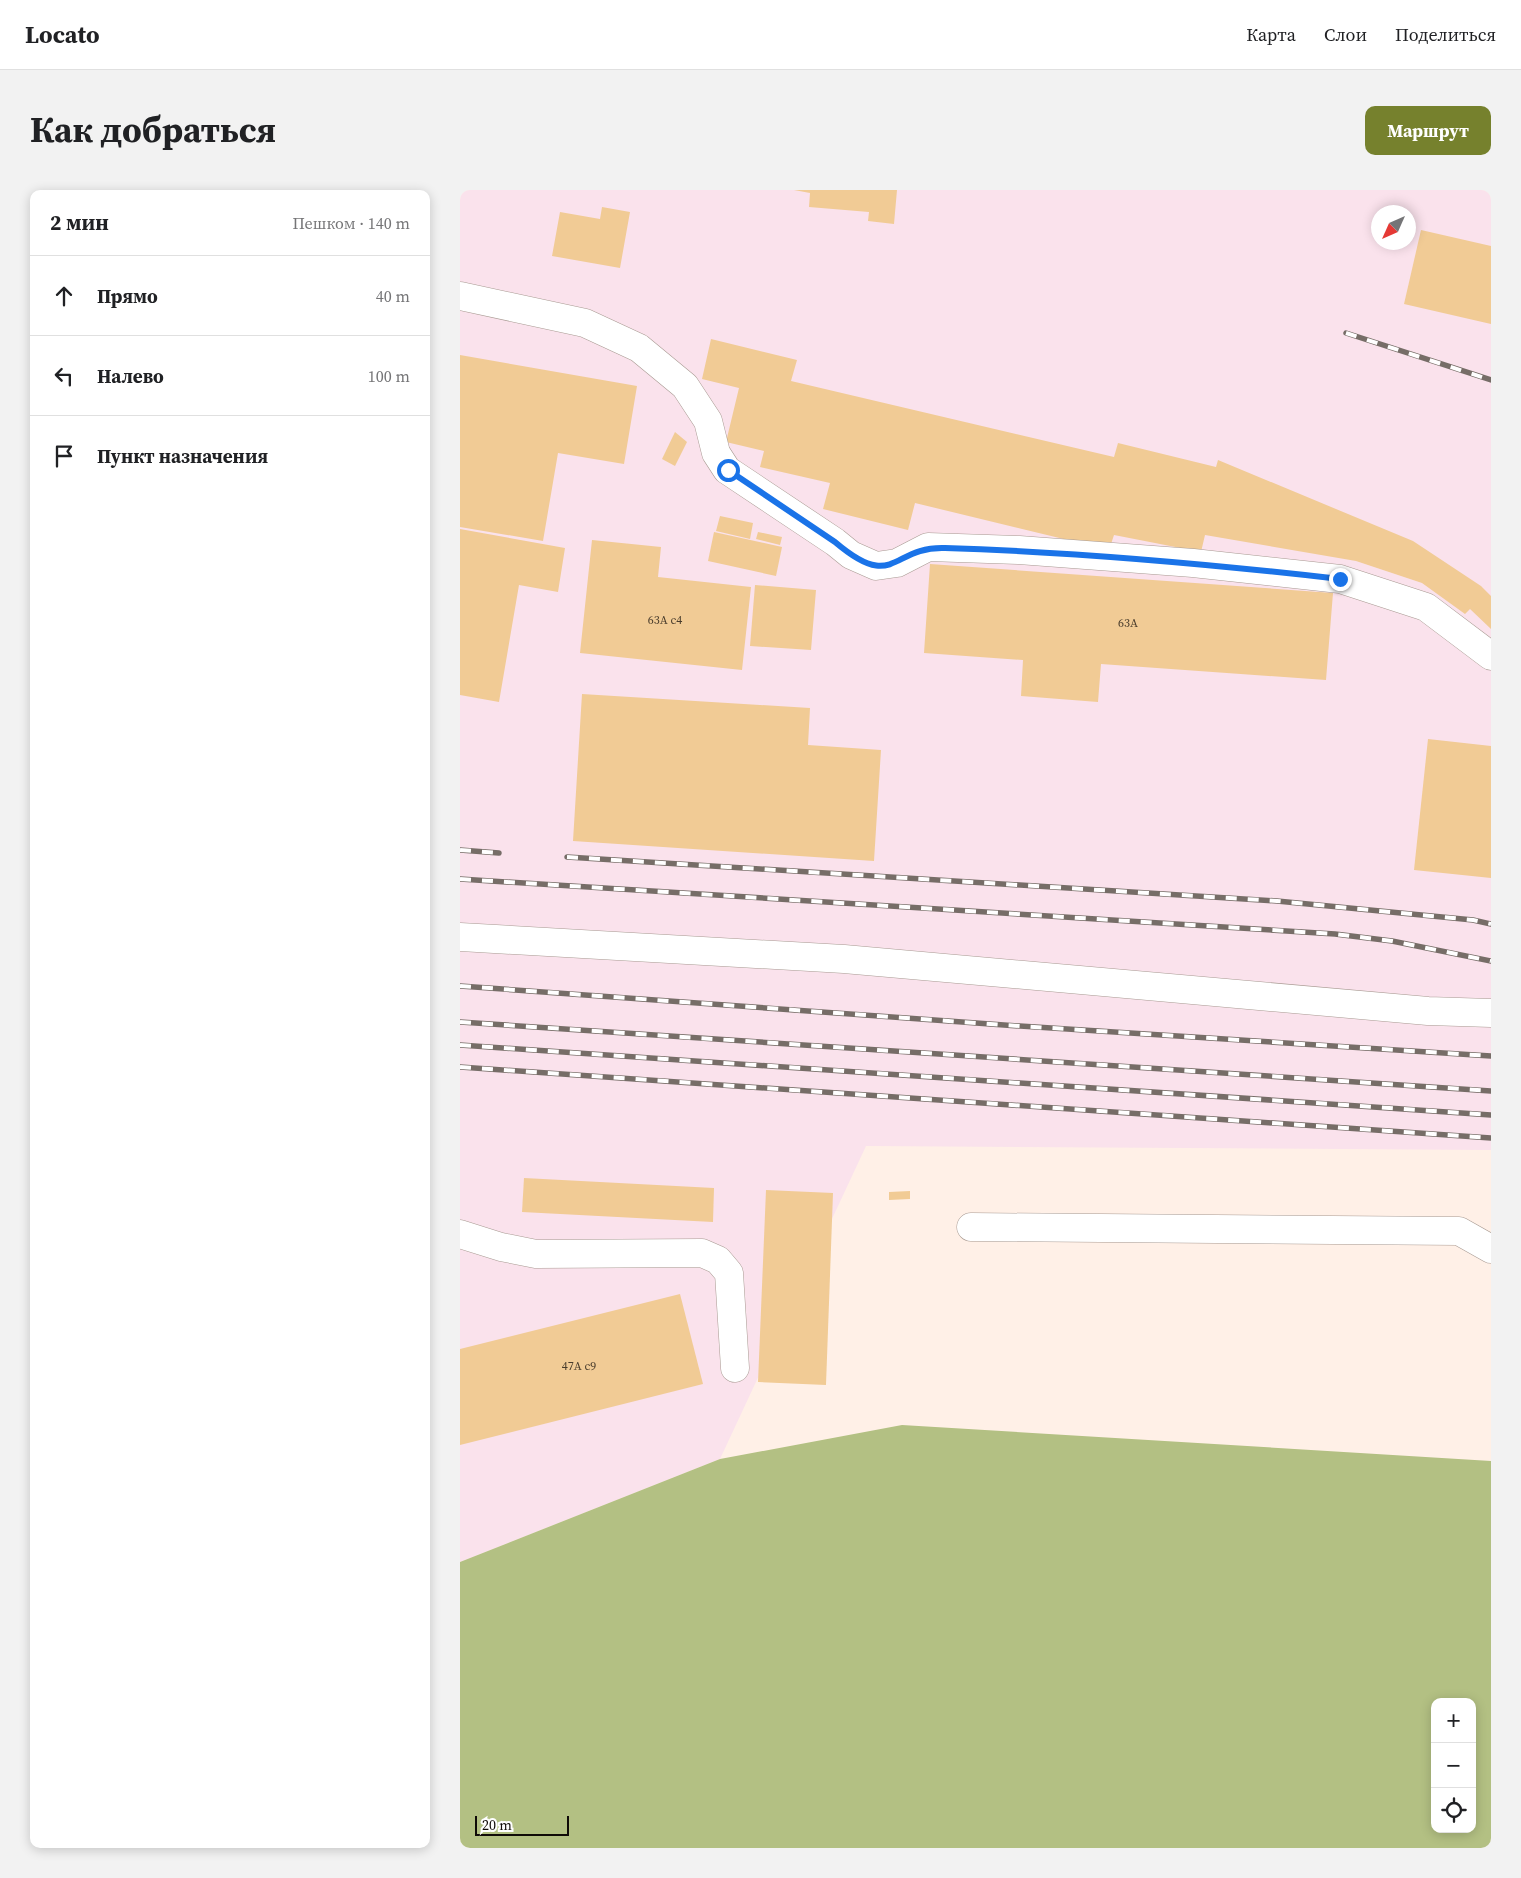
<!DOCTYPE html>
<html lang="ru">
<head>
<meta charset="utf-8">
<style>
  :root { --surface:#fff; --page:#f2f2f2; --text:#202124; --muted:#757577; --line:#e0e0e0; --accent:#76812d }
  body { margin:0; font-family:"Source Serif 4",serif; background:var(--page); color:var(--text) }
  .controls { position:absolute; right:15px; bottom:15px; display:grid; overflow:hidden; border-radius:10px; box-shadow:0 2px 12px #0003 }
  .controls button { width:45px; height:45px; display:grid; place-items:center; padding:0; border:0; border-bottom:1px solid var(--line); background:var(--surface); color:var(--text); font:25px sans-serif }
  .compass { position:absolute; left:911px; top:15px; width:45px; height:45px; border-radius:50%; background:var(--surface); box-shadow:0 2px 12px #0003; rotate:225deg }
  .scale { position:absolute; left:15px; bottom:12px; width:94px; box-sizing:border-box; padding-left:5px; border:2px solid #100b08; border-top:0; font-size:14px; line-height:18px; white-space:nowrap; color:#100b08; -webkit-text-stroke:4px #fff; paint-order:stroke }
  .stop { position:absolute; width:15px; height:15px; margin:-11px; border:4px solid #1a73e8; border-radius:50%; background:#fff }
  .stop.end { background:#1a73e8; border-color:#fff; box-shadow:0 1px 5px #0008 }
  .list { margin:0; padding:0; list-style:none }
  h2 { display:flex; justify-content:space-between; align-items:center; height:65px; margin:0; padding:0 20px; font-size:21px }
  h2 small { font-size:16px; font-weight:400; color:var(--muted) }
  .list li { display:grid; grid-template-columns:32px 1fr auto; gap:15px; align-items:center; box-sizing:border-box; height:80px; padding:0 20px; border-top:1px solid var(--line) }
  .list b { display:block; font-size:19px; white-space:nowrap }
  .list em { font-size:16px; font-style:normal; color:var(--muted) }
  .icon { flex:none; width:28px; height:28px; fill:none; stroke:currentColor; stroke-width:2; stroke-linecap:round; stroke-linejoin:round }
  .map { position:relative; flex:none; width:1031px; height:1658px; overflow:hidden; border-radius:10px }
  header { display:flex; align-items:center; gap:30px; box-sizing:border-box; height:70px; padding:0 25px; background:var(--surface); border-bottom:1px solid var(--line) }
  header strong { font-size:24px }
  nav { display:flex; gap:28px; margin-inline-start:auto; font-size:18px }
  .intro { display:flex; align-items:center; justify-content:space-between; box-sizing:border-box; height:120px; padding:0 30px }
  h1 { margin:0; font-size:35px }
  .button { padding:12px 22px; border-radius:10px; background:var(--accent); color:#fff; font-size:18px; font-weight:700 }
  main { display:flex; gap:30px; padding:0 30px }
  aside { flex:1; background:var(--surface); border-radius:10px; box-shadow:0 2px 12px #0003 }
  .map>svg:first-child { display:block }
  .industrial { fill:#fae2ec; fill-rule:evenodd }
  .forest { fill:#b3c083; fill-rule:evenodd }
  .building { fill:#f1cb95 }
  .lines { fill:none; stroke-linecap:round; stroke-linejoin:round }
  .minor-casing { stroke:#a89a92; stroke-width:29 }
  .minor { stroke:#fff; stroke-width:28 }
  .rail-casing { stroke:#766d67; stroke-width:5.5 }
  .rail { stroke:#fff; stroke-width:4; stroke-dasharray:11; stroke-linecap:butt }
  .route { stroke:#1a73e8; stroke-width:6 }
  .labels { text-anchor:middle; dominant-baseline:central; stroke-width:4; stroke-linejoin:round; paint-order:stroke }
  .number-label { font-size:12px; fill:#483b2b }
</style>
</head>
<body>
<header>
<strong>Locato</strong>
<nav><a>Карта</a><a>Слои</a><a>Поделиться</a></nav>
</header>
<div class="intro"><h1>Как добраться</h1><a class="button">Маршрут</a></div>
<main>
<aside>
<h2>2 мин<small>Пешком · 140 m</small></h2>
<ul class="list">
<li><svg class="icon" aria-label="ahead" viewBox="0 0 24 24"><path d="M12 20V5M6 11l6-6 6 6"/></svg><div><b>Прямо</b></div><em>40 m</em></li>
<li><svg class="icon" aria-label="left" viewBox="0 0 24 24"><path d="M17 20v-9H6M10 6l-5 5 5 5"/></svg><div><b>Налево</b></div><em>100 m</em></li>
<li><svg class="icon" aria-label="arrive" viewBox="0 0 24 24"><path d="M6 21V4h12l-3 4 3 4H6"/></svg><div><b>Пункт назначения</b></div></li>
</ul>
</aside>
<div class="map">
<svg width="1031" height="1658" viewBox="0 0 1031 1658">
  <rect width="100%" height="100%" fill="#fff0e7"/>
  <!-- industrial -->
  <path class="industrial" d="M0 0H1031V960L406 956 260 1269 0 1372ZM918 22H948V52H918Z"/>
  <!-- forest -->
  <path class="forest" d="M442 1235 1031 1271V1658H0V1372L260 1269ZM975 1512H1012V1639H975Z"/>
  <!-- building -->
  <g class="building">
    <path d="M334 0H437L434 34 408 31 409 22 349 17 350 3Z"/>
    <path d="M142 17 170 22 160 78 92 66 100 22 140 29Z"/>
    <path d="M961 40 1031 56V134L944 114Z"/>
    <path d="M251 149 337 170 331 191 654 267 658 253 756 277 758 270 953 351 1021 396 1031 406V439L1010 419 1005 424 962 393 896 371 745 345 741 362 654 345 649 360 455 313 448 340 363 319 370 293 300 277 304 261 266 252 279 198 242 189Z"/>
    <path d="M0 165 177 196 164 274 98 263 83 351 0 337Z"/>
    <path d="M215 242 227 252 215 276 202 269Z"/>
    <path d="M260 326 293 333 290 349 256 341Z"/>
    <path d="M0 339 105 358 98 402 59 395 39 512 0 505Z"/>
    <path d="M254 342 322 357 316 386 248 371Z"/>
    <path d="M298 342 322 347 320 355 296 349Z"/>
    <path d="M132 350 201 357 198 387 291 397 282 480 120 463Z"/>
    <path d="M470 374 873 403 866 490 641 474 638 512 561 506 563 470 464 463Z"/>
    <path d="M295 395 356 400 351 460 290 456Z"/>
    <path d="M122 504 350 518 348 555 421 560 414 671 113 651Z"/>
    <path d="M968 549 1031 556V688L954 680Z"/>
    <path d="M64 988 254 998 253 1032 62 1022Z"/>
    <path d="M306 1000 373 1003 366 1195 298 1192Z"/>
    <path d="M450 1001V1009L429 1010V1002Z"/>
    <path d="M220 1104 243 1194 0 1255V1159Z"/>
  </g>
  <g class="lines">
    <defs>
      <g id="minor">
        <path d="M0 106 125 133 179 158 225 196 248 231 256 263 267 280 375 352 391 365 416 376 437 373 468 357 559 360 733 373 880 389 966 417 1031 466"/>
        <path d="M0 747 384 769 968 821 1031 823"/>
        <path d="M511 1037 999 1041 1031 1059"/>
        <path d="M0 1044 41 1057 76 1064 242 1063 258 1070 269 1083 275 1178"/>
      </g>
    </defs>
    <!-- minor casing -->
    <use href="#minor" class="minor-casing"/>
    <!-- minor -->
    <use href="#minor" class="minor"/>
    <defs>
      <g id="rail">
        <path d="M886 143 1031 190"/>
        <path d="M0 660 39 663"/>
        <path d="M107 667 817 711 1013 730 1031 734"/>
        <path d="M0 689 875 744 932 751 1031 771"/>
        <path d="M0 796 544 835 1031 866"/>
        <path d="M0 832 1031 901"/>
        <path d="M0 855 1031 925"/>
        <path d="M0 877 1031 948"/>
      </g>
    </defs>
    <!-- rail casing -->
    <use href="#rail" class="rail-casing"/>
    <!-- rail -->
    <use href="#rail" class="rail"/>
  </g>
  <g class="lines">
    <!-- route -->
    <path class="route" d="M268 280 375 352C435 403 431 356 485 358 617 362 749 374 880 389"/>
  </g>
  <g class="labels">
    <!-- number labels -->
    <g class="number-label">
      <text x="205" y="430">63А с4</text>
      <text x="668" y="433">63А</text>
      <text x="119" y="1176">47А с9</text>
    </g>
  </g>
</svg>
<div class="controls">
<button>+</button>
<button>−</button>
<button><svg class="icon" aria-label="locate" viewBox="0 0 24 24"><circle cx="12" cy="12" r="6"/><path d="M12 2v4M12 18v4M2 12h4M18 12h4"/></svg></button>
</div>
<svg class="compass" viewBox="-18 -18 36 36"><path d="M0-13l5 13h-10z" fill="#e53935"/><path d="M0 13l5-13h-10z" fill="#757577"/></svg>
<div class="scale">20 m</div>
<div class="stop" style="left:268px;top:280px"></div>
<div class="stop end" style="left:880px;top:389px"></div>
</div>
</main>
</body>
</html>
